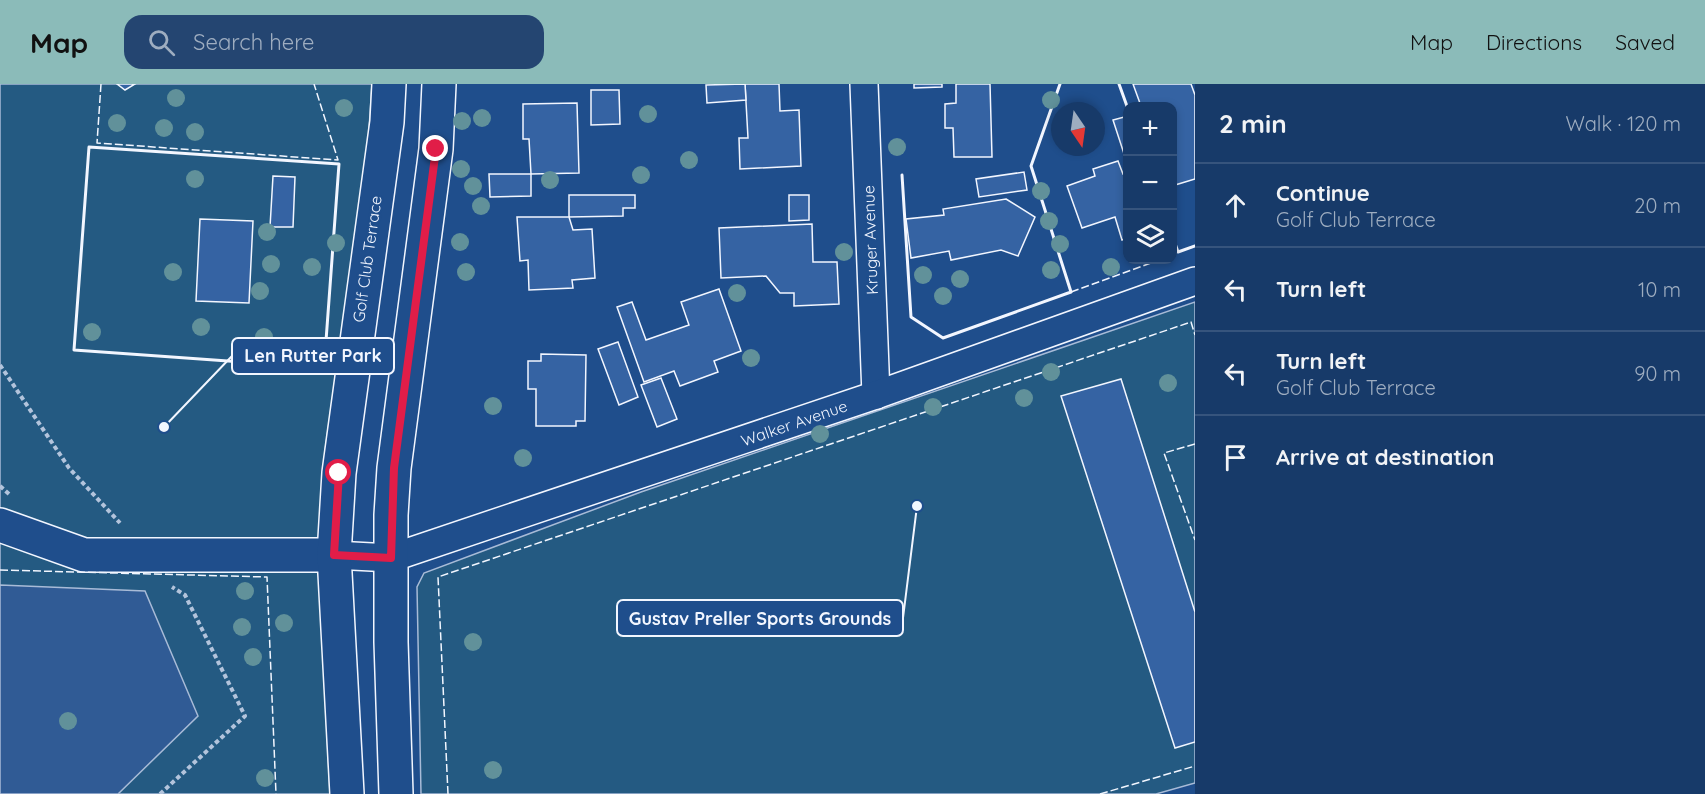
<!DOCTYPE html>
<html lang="en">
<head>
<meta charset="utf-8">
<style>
  :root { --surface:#173a69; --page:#244571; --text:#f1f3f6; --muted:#9eadc0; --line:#36547d; --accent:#8bbbb9 }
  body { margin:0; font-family:Quicksand,sans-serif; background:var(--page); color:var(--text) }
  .controls { position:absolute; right:18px; top:18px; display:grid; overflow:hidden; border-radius:12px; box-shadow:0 3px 9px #0003 }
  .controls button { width:54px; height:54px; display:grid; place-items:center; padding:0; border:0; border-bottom:2px solid var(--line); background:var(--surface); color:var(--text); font:30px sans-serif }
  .compass { position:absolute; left:1051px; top:18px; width:54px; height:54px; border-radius:50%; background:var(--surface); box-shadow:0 3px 9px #0003; rotate:167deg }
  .stop { position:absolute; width:18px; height:18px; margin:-14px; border:4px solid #e11d48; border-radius:50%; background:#fff }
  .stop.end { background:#e11d48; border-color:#fff; box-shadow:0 2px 6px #0008 }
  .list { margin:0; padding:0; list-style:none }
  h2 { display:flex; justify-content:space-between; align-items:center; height:78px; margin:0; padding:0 24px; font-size:26px }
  h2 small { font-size:20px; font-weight:400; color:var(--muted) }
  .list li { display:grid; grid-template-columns:39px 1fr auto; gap:18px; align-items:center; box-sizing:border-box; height:84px; padding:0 24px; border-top:2px solid var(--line) }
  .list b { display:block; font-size:22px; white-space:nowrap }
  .list p { margin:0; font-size:20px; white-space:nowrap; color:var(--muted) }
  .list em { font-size:20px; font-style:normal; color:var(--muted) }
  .icon { flex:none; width:33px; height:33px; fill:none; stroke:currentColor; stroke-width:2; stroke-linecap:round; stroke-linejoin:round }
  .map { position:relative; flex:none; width:1195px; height:710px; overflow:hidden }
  header { display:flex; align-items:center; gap:36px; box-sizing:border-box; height:84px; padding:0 30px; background:var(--accent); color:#111 }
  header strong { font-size:28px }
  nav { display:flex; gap:33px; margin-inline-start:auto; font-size:21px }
  .search { width:420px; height:54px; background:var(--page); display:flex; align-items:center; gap:15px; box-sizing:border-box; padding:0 21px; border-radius:18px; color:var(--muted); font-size:22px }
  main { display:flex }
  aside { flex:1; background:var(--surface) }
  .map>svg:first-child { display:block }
  .green { fill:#245a82; stroke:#a8bbd7; stroke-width:1.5 }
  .parking { fill:#305b95; stroke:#a8bbd7; stroke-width:1.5 }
  .building { fill:#3563a3; stroke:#f2f6ff; stroke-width:1.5 }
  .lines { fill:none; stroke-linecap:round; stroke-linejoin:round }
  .minor-casing { stroke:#f2f6ff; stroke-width:30 }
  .tertiary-casing { stroke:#f2f6ff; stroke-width:36 }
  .path { stroke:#b3c4dc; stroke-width:4; stroke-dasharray:4.5 3; stroke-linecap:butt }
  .minor { stroke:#1f4e8c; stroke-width:27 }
  .tertiary { stroke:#1f4e8c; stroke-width:33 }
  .fence { stroke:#f2f6ff; stroke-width:1.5; stroke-dasharray:8 3; stroke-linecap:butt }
  .wall { stroke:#f2f6ff; stroke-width:3 }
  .tree { fill:#61919a }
  .route { stroke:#e11d48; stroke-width:8 }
  .labels { text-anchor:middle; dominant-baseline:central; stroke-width:4.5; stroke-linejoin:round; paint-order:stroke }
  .street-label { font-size:16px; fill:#f2f6ff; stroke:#1f4e8c }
  .leader { fill:none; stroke:#f2f6ff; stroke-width:2 }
  .callout-dot { fill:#f2f6ff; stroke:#1f4e8c; stroke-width:2 }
  .callout { fill:#1f4e8c; stroke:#f2f6ff; stroke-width:2 }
  .callout-label { font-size:18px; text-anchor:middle; font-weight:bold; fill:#f2f6ff }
</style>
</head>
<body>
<header>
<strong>Map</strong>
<div class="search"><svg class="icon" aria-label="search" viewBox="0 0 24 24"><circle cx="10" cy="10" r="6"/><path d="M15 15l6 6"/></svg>Search here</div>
<nav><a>Map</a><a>Directions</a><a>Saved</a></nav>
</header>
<main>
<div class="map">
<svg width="1195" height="710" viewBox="0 0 1195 710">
  <rect width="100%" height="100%" fill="#1f4e8c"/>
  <!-- green -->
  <g class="green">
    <path d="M0 0H372L368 60 325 367 318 472 330 710H0Z"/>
    <path d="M1195 218V699L1156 710H421L417 503 424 489 641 408Z"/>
  </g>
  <!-- parking -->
  <path class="parking" d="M0 501 145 507 198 632 118 710H0Z"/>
  <!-- building -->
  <g class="building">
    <path d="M117 0H135L125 6Z"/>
    <path d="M745 0H779L780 27 799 26 801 82 740 85 739 54H748Z"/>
    <path d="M745 0 746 16 707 19 706 1Z"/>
    <path d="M914 0H942V3L914 4Z"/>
    <path d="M956 0H990L992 73H954L953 44H945V20L956 19Z"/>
    <path d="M1133 0H1191L1195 11V95L1175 101 1172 95V22H1141Z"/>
    <path d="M591 6H619L620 40 591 41Z"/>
    <path d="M577 19 579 89 531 90 529 55H523V20Z"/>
    <path d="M1128 32V82L1113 36Z"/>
    <path d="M1118 77 1123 90 1128 88V154L1122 156 1115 133 1082 144 1067 102 1095 92 1093 85Z"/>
    <path d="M1024 88 1027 106 979 113 976 95Z"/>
    <path d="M489 90H531V112L490 113Z"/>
    <path d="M273 92 295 93 293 143H270Z"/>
    <path d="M569 111H635V124H623V132L569 133Z"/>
    <path d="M789 111H809V136L789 137Z"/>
    <path d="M1006 115 1035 133 1018 172 1001 166 951 176 949 167 911 174 906 135 944 131 943 125Z"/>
    <path d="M517 133H569L573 146 592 145 595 194 572 196 573 204 529 206 528 176 520 177Z"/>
    <path d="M200 135 253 137 249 219 196 217Z"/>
    <path d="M812 140 813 178H837L839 220 794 222V209H780L766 192 721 194 719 144Z"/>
    <path d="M719 205 741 267 714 277 718 288 680 302 674 287 644 298 617 223 632 218 646 256 689 241 681 218Z"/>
    <path d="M618 258 638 313 619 321 598 265Z"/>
    <path d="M541 270 586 271 585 337H576V342H536V305H528V277H541Z"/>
    <path d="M661 294 677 335 657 343 641 301Z"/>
    <path d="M1121 295 1195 528V658L1175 664 1061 312Z"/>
  </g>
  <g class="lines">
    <defs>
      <g id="minor">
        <path d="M864 0 876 311"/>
        <path d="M334 471 391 474 876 311 1195 197"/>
      </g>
      <g id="tertiary">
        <path d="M0 441 84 471H334"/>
        <path d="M347 710 334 471 339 389 387 38 389 0"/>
        <path d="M396 710 391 558V431L394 384 436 65 439 0"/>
      </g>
    </defs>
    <!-- minor casing -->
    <use href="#minor" class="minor-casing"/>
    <!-- tertiary casing -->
    <use href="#tertiary" class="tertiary-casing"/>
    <!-- path -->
    <g class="path">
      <path d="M0 281 69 384 120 439"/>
      <path d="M0 402 9 410"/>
      <path d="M160 710 245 632 185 511 172 503"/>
    </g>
    <!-- minor -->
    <use href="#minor" class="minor"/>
    <!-- tertiary -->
    <use href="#tertiary" class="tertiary"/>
    <!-- fence -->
    <g class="fence">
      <path d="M101 0 97 59 338 76 314 0"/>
      <path d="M1172 170 1178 168"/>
      <path d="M1071 208 1159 176"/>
      <path d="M1195 360 1164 369 1195 456"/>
      <path d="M0 486 267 493 276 710"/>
      <path d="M448 710 438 493 1191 238 1195 251"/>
      <path d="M1100 710 1195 682"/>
    </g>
    <!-- wall -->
    <g class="wall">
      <path d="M1119 0 1128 25"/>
      <path d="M89 63 339 80 324 284 74 266Z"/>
      <path d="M902 91 911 233 943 254 1071 208 1031 82 1060 0"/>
      <path d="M1172 151 1178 168 1195 162"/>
    </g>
  </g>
  <!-- trees -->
  <g class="tree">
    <circle cx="176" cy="14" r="9"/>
    <circle cx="1051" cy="16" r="9"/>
    <circle cx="344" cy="24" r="9"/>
    <circle cx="648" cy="30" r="9"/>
    <circle cx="482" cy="34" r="9"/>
    <circle cx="462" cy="37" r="9"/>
    <circle cx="117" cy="39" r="9"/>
    <circle cx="164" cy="44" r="9"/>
    <circle cx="195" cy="48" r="9"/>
    <circle cx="897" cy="63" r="9"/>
    <circle cx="689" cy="76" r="9"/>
    <circle cx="461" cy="85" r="9"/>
    <circle cx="641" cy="91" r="9"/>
    <circle cx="195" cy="95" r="9"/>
    <circle cx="550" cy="96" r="9"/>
    <circle cx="473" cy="102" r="9"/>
    <circle cx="1041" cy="107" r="9"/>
    <circle cx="481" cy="122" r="9"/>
    <circle cx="1049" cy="137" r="9"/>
    <circle cx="267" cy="148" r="9"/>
    <circle cx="460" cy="158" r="9"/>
    <circle cx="336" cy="159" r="9"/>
    <circle cx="1060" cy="160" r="9"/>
    <circle cx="844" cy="168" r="9"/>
    <circle cx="271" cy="180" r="9"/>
    <circle cx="312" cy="183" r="9"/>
    <circle cx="1111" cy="183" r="9"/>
    <circle cx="1051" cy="186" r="9"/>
    <circle cx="173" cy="188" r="9"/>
    <circle cx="466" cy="188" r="9"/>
    <circle cx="923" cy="191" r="9"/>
    <circle cx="960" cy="195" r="9"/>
    <circle cx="260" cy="207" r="9"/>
    <circle cx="737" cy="209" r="9"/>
    <circle cx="943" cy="212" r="9"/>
    <circle cx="201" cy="243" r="9"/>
    <circle cx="92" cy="248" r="9"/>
    <circle cx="264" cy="253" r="9"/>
    <circle cx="751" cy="274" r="9"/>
    <circle cx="1051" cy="288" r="9"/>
    <circle cx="1168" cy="299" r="9"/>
    <circle cx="1024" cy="314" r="9"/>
    <circle cx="493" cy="322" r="9"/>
    <circle cx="933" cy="323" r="9"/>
    <circle cx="820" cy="350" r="9"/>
    <circle cx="523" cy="374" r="9"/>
    <circle cx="245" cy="507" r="9"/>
    <circle cx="284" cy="539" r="9"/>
    <circle cx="242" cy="543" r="9"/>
    <circle cx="473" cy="558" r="9"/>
    <circle cx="253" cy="573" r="9"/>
    <circle cx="68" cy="637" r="9"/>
    <circle cx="493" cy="686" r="9"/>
    <circle cx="265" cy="694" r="9"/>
  </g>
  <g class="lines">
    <!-- route -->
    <path class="route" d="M339 389 334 471 391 474 394 384 436 65"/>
  </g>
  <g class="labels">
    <!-- street labels -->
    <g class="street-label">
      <text transform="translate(870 156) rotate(-92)">Kruger Avenue</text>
      <text transform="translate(367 175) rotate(-82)">Golf Club Terrace</text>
      <text transform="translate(794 339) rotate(-19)">Walker Avenue</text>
    </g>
  </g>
  <!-- callouts -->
  <path class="leader" d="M164 343L232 272M917 422L903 534"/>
  <g class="callout-dot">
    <circle cx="164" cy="343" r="6"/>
    <circle cx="917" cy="422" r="6"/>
  </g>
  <g class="callout">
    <rect x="232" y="254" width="162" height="36" rx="6"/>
    <rect x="617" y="516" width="286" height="36" rx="6"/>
  </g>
  <g class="callout-label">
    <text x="313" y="278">Len Rutter Park</text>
    <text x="760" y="541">Gustav Preller Sports Grounds</text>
  </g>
</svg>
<div class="controls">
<button>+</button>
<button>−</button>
<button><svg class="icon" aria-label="layers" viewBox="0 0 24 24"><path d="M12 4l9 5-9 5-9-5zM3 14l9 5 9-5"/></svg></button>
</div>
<svg class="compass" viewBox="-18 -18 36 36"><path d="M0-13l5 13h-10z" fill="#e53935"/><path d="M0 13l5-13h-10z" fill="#9eadc0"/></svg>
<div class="stop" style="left:339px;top:389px"></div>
<div class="stop end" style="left:436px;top:65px"></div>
</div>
<aside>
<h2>2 min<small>Walk · 120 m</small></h2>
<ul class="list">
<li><svg class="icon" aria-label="ahead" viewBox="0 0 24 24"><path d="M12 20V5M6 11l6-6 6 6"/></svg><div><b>Continue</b><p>Golf Club Terrace</p></div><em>20 m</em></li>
<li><svg class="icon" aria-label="left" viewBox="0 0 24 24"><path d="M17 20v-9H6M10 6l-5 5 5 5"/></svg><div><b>Turn left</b></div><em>10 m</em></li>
<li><svg class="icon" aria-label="left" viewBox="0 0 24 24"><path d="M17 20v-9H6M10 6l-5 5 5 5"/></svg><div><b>Turn left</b><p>Golf Club Terrace</p></div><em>90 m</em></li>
<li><svg class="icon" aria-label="arrive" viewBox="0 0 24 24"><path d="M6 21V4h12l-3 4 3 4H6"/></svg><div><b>Arrive at destination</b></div></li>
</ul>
</aside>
</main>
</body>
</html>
